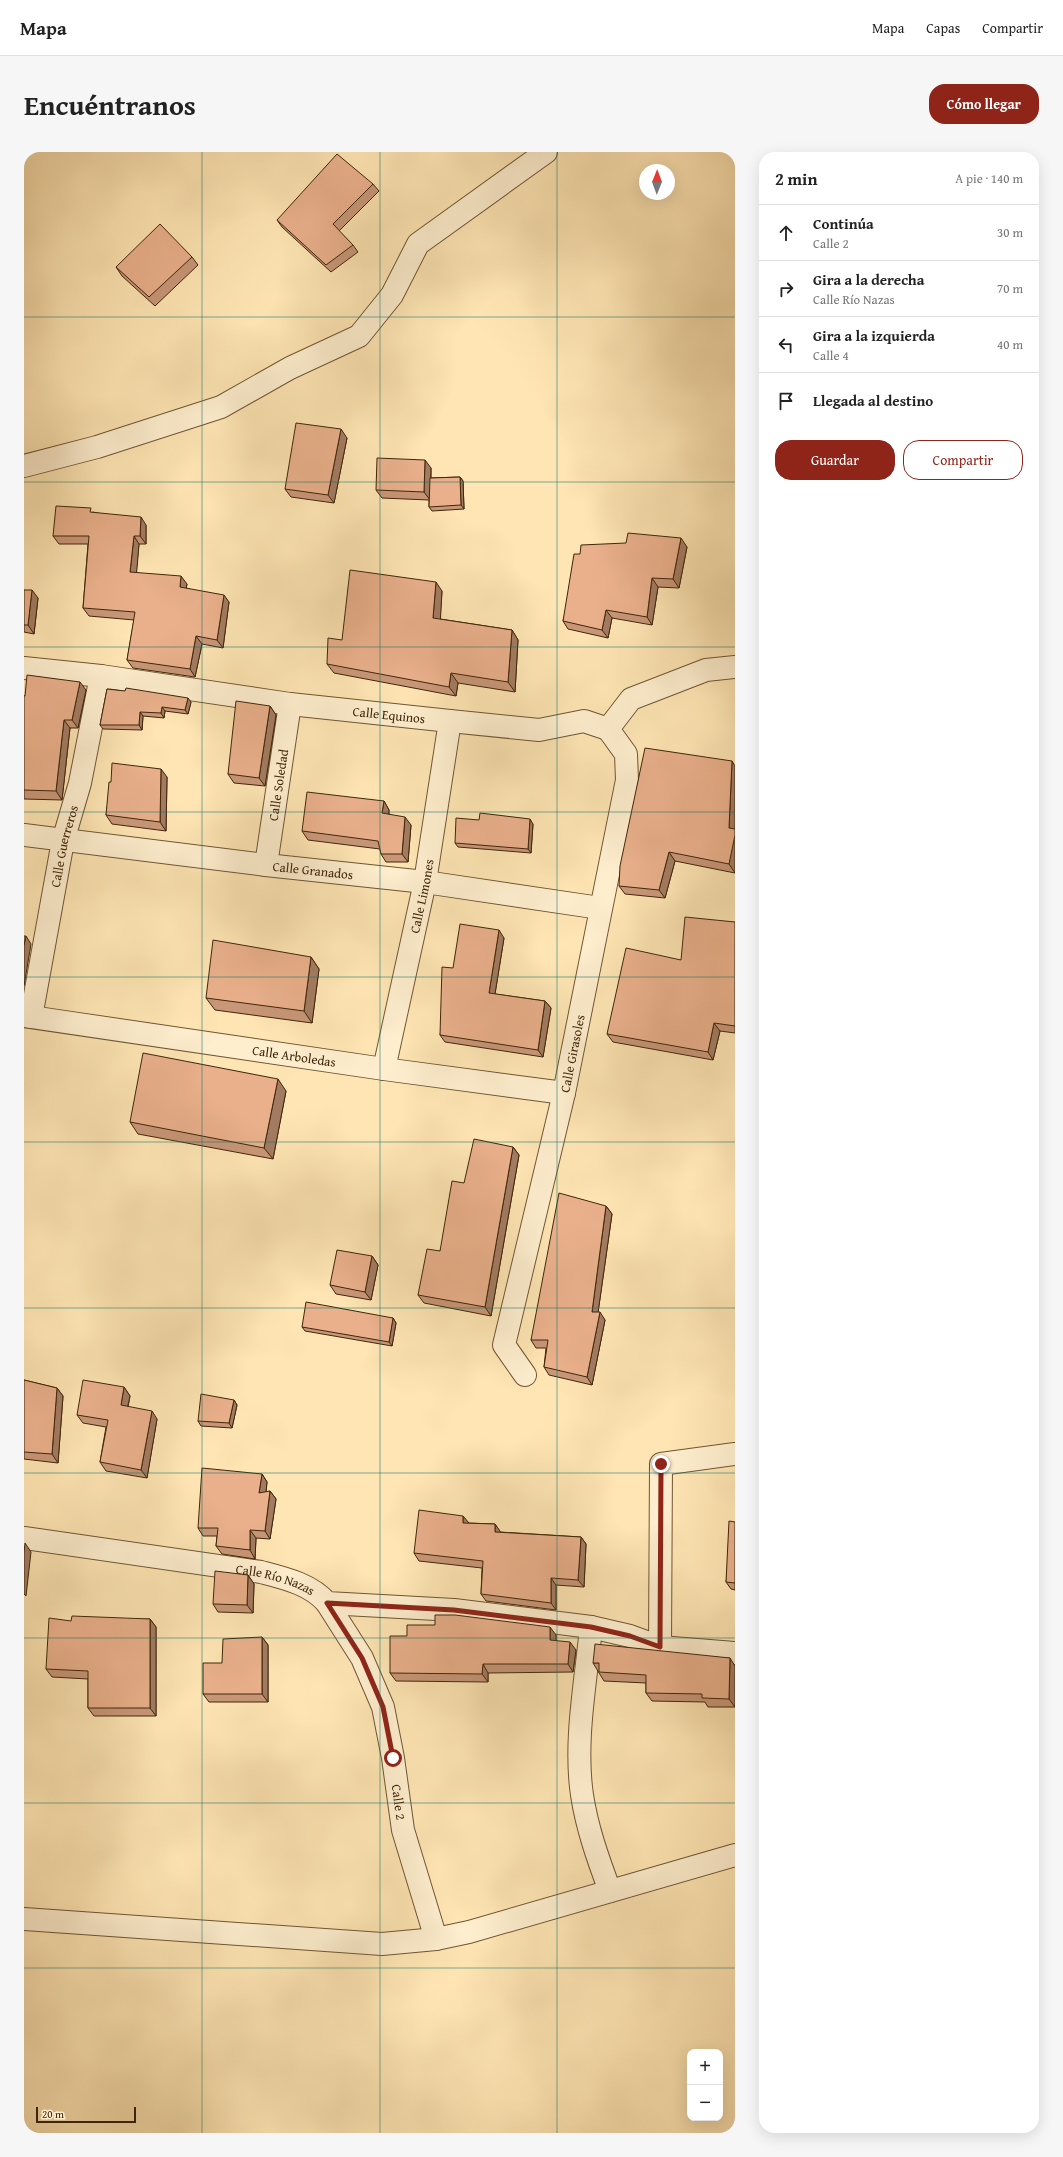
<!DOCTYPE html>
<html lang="es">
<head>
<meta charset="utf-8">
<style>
  :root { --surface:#fff; --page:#f6f6f6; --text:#222; --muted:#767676; --line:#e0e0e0; --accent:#8f2418 }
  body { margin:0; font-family:"Gentium Book Plus",serif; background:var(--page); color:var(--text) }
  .controls { position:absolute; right:12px; bottom:12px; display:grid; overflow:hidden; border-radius:8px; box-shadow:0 4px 16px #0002 }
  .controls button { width:36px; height:36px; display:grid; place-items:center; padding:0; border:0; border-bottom:1px solid var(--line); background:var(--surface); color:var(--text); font:20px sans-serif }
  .compass { position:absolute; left:615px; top:12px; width:36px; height:36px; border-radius:50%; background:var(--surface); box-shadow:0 4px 16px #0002; rotate:1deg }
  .scale { position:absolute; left:12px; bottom:10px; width:100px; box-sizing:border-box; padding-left:4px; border:2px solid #3f260a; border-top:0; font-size:11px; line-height:14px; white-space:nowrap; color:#3f260a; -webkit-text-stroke:3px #feeece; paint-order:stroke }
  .stop { position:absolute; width:12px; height:12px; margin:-9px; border:3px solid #8f2418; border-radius:50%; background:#fff }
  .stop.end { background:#8f2418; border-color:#fff; box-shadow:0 1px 4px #0008 }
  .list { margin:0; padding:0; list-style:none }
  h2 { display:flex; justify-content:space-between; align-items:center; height:52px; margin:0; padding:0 16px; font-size:17px }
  h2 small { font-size:13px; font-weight:400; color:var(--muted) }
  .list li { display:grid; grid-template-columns:26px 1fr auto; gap:12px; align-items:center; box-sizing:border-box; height:56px; padding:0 16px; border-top:1px solid var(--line) }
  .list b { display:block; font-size:15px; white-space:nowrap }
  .list p { margin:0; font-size:13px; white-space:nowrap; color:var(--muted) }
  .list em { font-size:13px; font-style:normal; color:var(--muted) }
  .actions { display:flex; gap:8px; padding:12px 16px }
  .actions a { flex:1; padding:9px 0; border:1px solid var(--accent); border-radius:16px; text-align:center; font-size:14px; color:var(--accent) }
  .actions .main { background:var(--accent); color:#fff }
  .icon { flex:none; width:22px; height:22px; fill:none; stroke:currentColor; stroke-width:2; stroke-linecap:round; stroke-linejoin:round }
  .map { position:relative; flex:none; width:711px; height:1981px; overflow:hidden; border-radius:16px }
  header { display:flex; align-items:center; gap:24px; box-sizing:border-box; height:56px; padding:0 20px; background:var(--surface); border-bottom:1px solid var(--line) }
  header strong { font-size:19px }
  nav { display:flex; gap:22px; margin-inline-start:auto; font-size:14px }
  .intro { display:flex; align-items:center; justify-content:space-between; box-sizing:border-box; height:96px; padding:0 24px }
  h1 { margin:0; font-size:28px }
  .button { padding:10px 18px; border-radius:16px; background:var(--accent); color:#fff; font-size:14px; font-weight:700 }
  main { display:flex; gap:24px; padding:0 24px }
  aside { flex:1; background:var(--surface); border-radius:16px; box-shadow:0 4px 16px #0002 }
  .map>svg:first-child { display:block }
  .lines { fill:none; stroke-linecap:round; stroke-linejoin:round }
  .minor-casing { stroke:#6f5634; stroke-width:24 }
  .minor { stroke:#feeece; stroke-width:22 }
  .wall { fill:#c89778; stroke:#3f260a }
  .shaded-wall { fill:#a37b61; stroke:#3f260a }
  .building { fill:#e9b08b; stroke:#3f260a }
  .route { stroke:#8f2418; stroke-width:5 }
  .grid { fill:none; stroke:#0f766e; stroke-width:1; stroke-opacity:0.55 }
  .labels { text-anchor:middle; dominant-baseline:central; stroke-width:3; stroke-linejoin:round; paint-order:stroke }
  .street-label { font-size:13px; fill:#3f260a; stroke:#feeece }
</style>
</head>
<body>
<header>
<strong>Mapa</strong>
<nav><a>Mapa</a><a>Capas</a><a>Compartir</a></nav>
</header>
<div class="intro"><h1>Encuéntranos</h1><a class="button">Cómo llegar</a></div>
<main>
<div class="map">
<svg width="711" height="1981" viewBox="0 0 711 1981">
  <rect width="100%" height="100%" fill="#fee5b3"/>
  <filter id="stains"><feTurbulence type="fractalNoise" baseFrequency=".005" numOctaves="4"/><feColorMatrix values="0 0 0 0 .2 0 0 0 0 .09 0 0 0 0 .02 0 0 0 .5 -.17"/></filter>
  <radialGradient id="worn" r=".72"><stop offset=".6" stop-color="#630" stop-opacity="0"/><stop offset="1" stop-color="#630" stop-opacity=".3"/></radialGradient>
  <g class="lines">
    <defs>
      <g id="minor">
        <path d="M0 314 73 295 197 255 266 216 335 184 368 143 394 92 522 0"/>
        <path id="s1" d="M0 516 77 524 266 552 426 569 515 578 560 569 584 577"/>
        <path d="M584 577 607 547 682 518 711 515"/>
        <path id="s2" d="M0 683 242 713 401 730 576 756"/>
        <path id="s3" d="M242 713 266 552"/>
        <path id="s4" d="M0 864 360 917 540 941"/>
        <path id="s5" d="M7 865 39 689 56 631 77 524"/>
        <path id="s6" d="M360 917 401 730 426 569"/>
        <path id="s7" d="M501 1223 480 1193 540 941 603 628 602 602 584 577"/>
        <path id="s8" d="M0 1386 237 1420C260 1426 287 1432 303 1451L430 1458 567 1475 606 1484 636 1495 711 1501"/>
        <path id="s9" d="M303 1451 338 1506 359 1555 369 1606 379 1678 412 1787"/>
        <path d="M567 1475C562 1530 550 1588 558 1643 563 1676 574 1707 586 1739"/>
        <path d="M636 1495 637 1312 711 1302"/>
        <path d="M0 1767 358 1792 412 1787 445 1780 711 1703"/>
      </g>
    </defs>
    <!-- minor casing -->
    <use href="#minor" class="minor-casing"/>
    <!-- minor -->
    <use href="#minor" class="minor"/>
  </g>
  <!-- wall -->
  <g class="wall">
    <path d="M349 32 355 39 315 79 329 93 334 100 307 120 258 75 253 68Z"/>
    <path d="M168 105 174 113 131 154 98 124 92 115Z"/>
    <path d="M323 286 310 351 267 345 261 337Z"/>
    <path d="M407 316V326L436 325 439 329 440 357 408 359 405 355V348L358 346 352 338Z"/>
    <path d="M69 360 122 373V392H115L112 421 163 432 162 436 205 450 199 496 178 492 171 525 109 516 103 508 110 468 65 464 59 456 64 392H35L29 384Z"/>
    <path d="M663 395 655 436 634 435 628 473 588 466 584 486 544 477 539 469 556 402Z"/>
    <path d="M0 438 14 446 10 482 0 480Z"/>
    <path d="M418 439 416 467 488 478 494 488 491 540 434 531 432 544 310 521 303 512 318 488Z"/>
    <path d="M83 537 167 550 164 562 141 559 140 566 119 564 118 578 79 577 76 573Z"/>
    <path d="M62 538 54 576H46L38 648 0 647V544Z"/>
    <path d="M246 554 252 563 241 634 210 631 204 622Z"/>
    <path d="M711 614V721L651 709 641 746 601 742 595 734Z"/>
    <path d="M143 625 142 679 88 672 82 663 87 630Z"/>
    <path d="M360 649 365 658V662L387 673 384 710H362L357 702 356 697 284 688 278 679Z"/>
    <path d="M455 668 509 672 507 701 434 695 431 691Z"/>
    <path d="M711 770V881L696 879 689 908 589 890 583 882 657 808Z"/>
    <path d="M480 786 471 842 521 849 527 856 519 905 421 890 416 883 429 816Z"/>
    <path d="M287 805 295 817 288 871 191 858 182 846Z"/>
    <path d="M262 939 249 1007 114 982 106 970Z"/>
    <path d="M489 995 495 1003 467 1164 400 1151 394 1143 416 1099 440 1031Z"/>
    <path d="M582 1054 588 1062 574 1160 581 1168 568 1233 525 1223 520 1215 522 1196H512L507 1188Z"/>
    <path d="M348 1104 354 1113 347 1148 312 1142 306 1133Z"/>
    <path d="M369 1166 372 1171 368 1194 281 1179 278 1175Z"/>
    <path d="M0 1228 33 1236 39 1244 34 1311 0 1307Z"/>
    <path d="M100 1235 106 1244 104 1255 133 1267 123 1326 82 1319 76 1310 82 1275 59 1271 53 1263Z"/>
    <path d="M210 1248 213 1253 208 1276 177 1274 174 1269Z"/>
    <path d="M238 1322 243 1330 242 1340 246 1339 252 1347 246 1387 232 1386 231 1407 198 1402 192 1394 193 1384H179L174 1376Z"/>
    <path d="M439 1364 444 1371 471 1372 476 1380 557 1385 562 1392 560 1435 532 1433V1458L462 1449 457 1442 458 1416 395 1409 390 1401Z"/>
    <path d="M711 1370V1438L707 1437 702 1430Z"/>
    <path d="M224 1423 230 1432 229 1461 194 1460 189 1452Z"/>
    <path d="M126 1467 132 1475V1564H70L64 1556V1527L28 1525 22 1517 47 1469Z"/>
    <path d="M532 1483V1489L552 1498 549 1520 464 1521V1530L372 1529 366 1521 383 1484Z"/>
    <path d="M238 1485 244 1493V1550H185L179 1542 198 1511Z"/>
    <path d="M706 1506 711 1555H684L681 1550 628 1549 622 1541V1531L580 1529 569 1511Z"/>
  </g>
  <!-- shaded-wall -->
  <g class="shaded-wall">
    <path d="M317 277 323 286 310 351 304 343Z"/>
    <path d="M401 308 407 316 406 348 400 340Z"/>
    <path d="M436 325 439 329 440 357 437 353Z"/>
    <path d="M117 365 122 373V392L116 384Z"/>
    <path d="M110 384 115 392 112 428 106 420Z"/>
    <path d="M657 386 663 395 655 436 649 427Z"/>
    <path d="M157 424 163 432 161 443 156 435Z"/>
    <path d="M628 426 634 435 628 473 623 465Z"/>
    <path d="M412 430 418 439 416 475 409 466Z"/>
    <path d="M8 438 14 446 10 482 4 473Z"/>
    <path d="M200 443 205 450 199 496 193 488Z"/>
    <path d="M582 458 588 466 584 486 578 478Z"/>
    <path d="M488 478 494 488 491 540 484 530Z"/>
    <path d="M172 484 178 492 171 525 166 517Z"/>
    <path d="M427 521 434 531 432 544 425 535Z"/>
    <path d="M56 530 62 538 54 576 48 568Z"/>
    <path d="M164 546 167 550 164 562 161 558Z"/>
    <path d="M246 554 252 563 241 634 235 626Z"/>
    <path d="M138 555 141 559 140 566 137 561Z"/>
    <path d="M116 560 119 564 118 578 115 573Z"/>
    <path d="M40 568 46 576 38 648 32 639Z"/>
    <path d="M708 609 711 614V721L705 712V676Z"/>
    <path d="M137 617 143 625 142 679 136 670Z"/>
    <path d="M360 649 365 658 364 670 358 661Z"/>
    <path d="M381 665 387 673 384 710 378 702Z"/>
    <path d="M506 667 509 672 507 701 504 697Z"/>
    <path d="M645 700 651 709 641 746 635 738Z"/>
    <path d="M475 778 480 786 470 848 465 841Z"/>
    <path d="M2 784 7 792 0 834V793Z"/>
    <path d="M287 805 295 817 288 871 280 859Z"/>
    <path d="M521 849 527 856 519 905 514 898Z"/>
    <path d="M690 871 696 879 689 908 684 900Z"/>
    <path d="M254 927 262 939 249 1007 240 996Z"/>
    <path d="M489 995 495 1003 467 1164 461 1155Z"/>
    <path d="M582 1054 588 1062 573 1168 568 1160Z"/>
    <path d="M348 1104 354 1113 347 1148 341 1140Z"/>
    <path d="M576 1160 581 1168 568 1233 563 1225Z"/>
    <path d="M369 1166 372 1171 368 1194 365 1190Z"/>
    <path d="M100 1235 106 1244 102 1262 97 1253Z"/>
    <path d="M33 1236 39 1244 34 1311 28 1302Z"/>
    <path d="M210 1248 213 1253 208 1276 205 1271Z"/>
    <path d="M128 1259 133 1267 123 1326 117 1318Z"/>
    <path d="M238 1322 243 1330 241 1349 235 1341Z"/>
    <path d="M246 1339 252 1347 246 1387 241 1379Z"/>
    <path d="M439 1364 445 1371 444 1379 439 1371Z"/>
    <path d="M471 1372 476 1379V1387L471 1380Z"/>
    <path d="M226 1378 232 1386 231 1407 226 1398Z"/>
    <path d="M557 1385 562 1392 560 1435 554 1428Z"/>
    <path d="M1 1391 7 1400 2 1444 0 1442V1401Z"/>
    <path d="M224 1423 230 1432 229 1461 223 1453Z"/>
    <path d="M527 1426 532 1433V1458L527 1451Z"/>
    <path d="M126 1467 132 1475V1564L126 1556Z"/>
    <path d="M526 1475 532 1483V1496L526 1488Z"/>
    <path d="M238 1485 244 1493V1550L238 1542Z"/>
    <path d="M546 1490 552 1498 549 1520 544 1512Z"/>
    <path d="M706 1506 711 1514V1555L705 1547Z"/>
    <path d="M459 1512 464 1521V1530L458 1522Z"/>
  </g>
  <!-- building -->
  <g class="building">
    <path d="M313 2 349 32 309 72 329 93 302 113 253 68Z"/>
    <path d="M136 72 168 105 125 145 92 115Z"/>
    <path d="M272 271 317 277 304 343 261 337Z"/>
    <path d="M353 306 401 308 400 340 352 338Z"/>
    <path d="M436 325 437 353 405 355 406 326Z"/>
    <path d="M32 354 67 356 66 360 117 365 116 384H110L106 420 157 424 156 435 200 443 193 488 172 484 166 517 103 508 111 460 59 456 65 384H29Z"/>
    <path d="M604 381 657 386 649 427 628 426 623 465 582 458 578 478 539 469 550 402H556L557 393 602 391Z"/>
    <path d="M326 418 412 430 409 466 488 478 484 530 427 521 425 535 303 512 304 486 318 488Z"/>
    <path d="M0 438H8L4 473H0Z"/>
    <path d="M3 523 56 530 48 568H40L32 639 0 638V544H1Z"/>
    <path d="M102 536 164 546 161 558 138 555 137 561 116 560 115 573H76L83 537 101 539Z"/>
    <path d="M212 549 246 554 235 626 204 622Z"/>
    <path d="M621 596 708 609 705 676 711 677V683L705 712 645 700 635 738 595 734 596 714Z"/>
    <path d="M88 611 137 617 136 670 82 663 85 630H87Z"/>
    <path d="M283 640 360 649 358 661 381 665 378 702H357L354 689 278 679Z"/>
    <path d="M456 661 506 667 504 697 431 691 432 666 455 668Z"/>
    <path d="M661 765 711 770V874L690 871 684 900 583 882 602 796 657 808Z"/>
    <path d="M436 772 475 778 465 841 521 849 514 898 416 883 418 815 429 816Z"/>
    <path d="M0 784H2L0 793Z"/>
    <path d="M189 788 287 805 280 859 182 846Z"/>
    <path d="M119 901 254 927 240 996 106 970Z"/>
    <path d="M450 987 489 995 461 1155 394 1143 403 1097 416 1099 428 1029 440 1031Z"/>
    <path d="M535 1041 582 1054 568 1160H576L563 1225 520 1215 524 1188H507Z"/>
    <path d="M313 1098 348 1104 341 1140 306 1133Z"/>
    <path d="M282 1150 369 1166 365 1190 278 1175Z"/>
    <path d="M0 1228 33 1236 28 1302 0 1300Z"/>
    <path d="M59 1228 100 1235 97 1253 128 1259 117 1318 76 1310 84 1268 53 1263Z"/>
    <path d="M177 1242 210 1248 205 1271 174 1269Z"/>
    <path d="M178 1316 238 1322 235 1341 246 1339 241 1379 226 1378V1398L192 1394 194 1376H174Z"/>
    <path d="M395 1358 439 1364V1371L471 1372V1380L557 1385 554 1428 527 1426V1451L457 1442 459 1409 390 1401Z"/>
    <path d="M705 1369 711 1370V1431L702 1430Z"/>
    <path d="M191 1419 224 1423 223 1453 189 1452Z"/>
    <path d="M411 1463H431L526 1475V1488L546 1490 544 1512H459L458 1522 366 1521V1484H383V1473H411Z"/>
    <path d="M48 1464 126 1467V1556H64V1519L22 1517 25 1466 47 1469Z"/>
    <path d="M238 1485V1542H179V1511H198L199 1487Z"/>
    <path d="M571 1492 706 1506 705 1547 678 1546V1542L622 1541V1523L575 1520V1511H569Z"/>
  </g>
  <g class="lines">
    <!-- route -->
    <path class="route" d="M369 1606 359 1555 338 1506 303 1451 430 1458 567 1475 606 1484 636 1495 637 1312"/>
  </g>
  <!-- grid -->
  <path class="grid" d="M178 0V1981M356 0V1981M533 0V1981M0 165H711M0 330H711M0 495H711M0 660H711M0 825H711M0 990H711M0 1156H711M0 1321H711M0 1486H711M0 1651H711M0 1816H711"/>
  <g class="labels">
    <!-- street labels -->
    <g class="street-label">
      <text stroke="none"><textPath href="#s1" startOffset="368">Calle Equinos</textPath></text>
      <text stroke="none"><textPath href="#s3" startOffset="81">Calle Soledad</textPath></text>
      <text stroke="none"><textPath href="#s5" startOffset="174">Calle Guerreros</textPath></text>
      <text stroke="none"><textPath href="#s2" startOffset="291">Calle Granados</textPath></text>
      <text stroke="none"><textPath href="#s6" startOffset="177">Calle Limones</textPath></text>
      <text stroke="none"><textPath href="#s7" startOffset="336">Calle Girasoles</textPath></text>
      <text stroke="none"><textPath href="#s4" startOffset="273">Calle Arboledas</textPath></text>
      <text stroke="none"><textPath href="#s8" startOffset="255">Calle Río Nazas</textPath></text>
      <text stroke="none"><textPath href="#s9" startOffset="215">Calle 2</textPath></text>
    </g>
  </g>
  <rect width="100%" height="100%" filter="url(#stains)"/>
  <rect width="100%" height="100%" fill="url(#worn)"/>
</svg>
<div class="controls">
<button>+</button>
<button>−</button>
</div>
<svg class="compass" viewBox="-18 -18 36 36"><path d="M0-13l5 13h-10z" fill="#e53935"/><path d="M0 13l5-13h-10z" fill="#767676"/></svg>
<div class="scale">20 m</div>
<div class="stop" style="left:369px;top:1606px"></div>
<div class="stop end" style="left:637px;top:1312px"></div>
</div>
<aside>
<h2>2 min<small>A pie · 140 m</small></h2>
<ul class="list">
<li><svg class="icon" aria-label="ahead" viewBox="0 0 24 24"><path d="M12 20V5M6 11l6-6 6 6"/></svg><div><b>Continúa</b><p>Calle 2</p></div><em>30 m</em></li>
<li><svg class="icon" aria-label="right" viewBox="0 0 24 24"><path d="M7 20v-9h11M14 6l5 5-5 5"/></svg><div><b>Gira a la derecha</b><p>Calle Río Nazas</p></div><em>70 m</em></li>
<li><svg class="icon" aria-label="left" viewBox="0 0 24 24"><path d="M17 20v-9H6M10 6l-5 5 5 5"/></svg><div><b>Gira a la izquierda</b><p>Calle 4</p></div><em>40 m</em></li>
<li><svg class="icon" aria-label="arrive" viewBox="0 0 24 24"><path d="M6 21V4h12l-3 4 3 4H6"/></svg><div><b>Llegada al destino</b></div></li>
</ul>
<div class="actions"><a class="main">Guardar</a><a>Compartir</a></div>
</aside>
</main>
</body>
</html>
